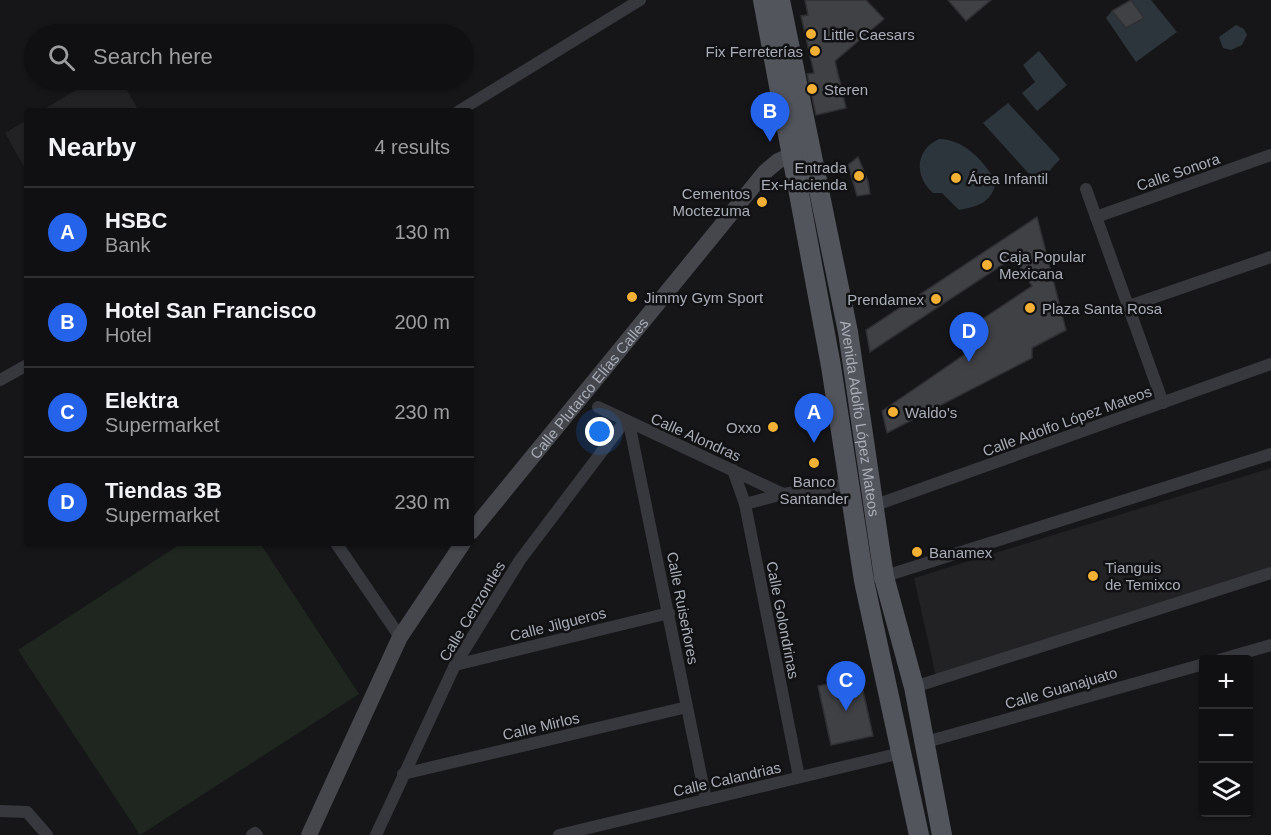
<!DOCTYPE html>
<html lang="en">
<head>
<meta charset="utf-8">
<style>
  :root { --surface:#101012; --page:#1e1e20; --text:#f1f3f6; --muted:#9c9d9f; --line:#303032; --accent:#2563eb }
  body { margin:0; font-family:Helvetica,sans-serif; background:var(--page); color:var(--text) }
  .controls { position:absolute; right:18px; bottom:18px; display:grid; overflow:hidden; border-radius:6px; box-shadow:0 2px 4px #0004 }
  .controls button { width:54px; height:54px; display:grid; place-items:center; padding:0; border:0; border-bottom:2px solid var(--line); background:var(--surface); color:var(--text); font:30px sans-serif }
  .you { position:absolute; left:600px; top:432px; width:21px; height:21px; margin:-15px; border:4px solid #fff; border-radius:50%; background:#1a73e8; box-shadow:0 0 0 9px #1a73e833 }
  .badge { display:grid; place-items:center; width:39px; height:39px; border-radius:50%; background:var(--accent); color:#fff; font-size:20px; font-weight:700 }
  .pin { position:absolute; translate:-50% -50px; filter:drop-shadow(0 2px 3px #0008) }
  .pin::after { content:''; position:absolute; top:32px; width:21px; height:18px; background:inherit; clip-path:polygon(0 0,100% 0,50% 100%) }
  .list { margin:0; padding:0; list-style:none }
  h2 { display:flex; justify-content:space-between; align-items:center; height:78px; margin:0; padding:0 24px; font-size:26px }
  h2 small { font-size:20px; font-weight:400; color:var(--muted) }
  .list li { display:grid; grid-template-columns:39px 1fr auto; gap:18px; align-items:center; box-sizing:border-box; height:90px; padding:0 24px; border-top:2px solid var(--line) }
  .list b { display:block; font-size:22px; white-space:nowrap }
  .list p { margin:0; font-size:20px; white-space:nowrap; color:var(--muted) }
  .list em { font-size:20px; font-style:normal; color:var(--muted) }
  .icon { flex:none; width:33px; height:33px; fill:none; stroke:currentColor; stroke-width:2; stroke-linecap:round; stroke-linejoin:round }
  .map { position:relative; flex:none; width:1271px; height:835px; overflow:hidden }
  .search { position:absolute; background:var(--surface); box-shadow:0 2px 4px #0004; left:24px; top:24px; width:450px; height:66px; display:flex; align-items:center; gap:15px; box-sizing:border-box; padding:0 21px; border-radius:33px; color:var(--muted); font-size:22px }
  .panel { position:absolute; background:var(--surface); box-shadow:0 2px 4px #0004; left:24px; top:108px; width:450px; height:438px; border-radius:6px }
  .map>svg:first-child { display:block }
  .built { fill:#222225 }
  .green { fill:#1e261f }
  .water { fill:#2c353c }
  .building { fill:#404145; stroke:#303034; stroke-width:1.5 }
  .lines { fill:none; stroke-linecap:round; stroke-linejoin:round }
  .street { stroke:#37383d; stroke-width:12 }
  .secondary { stroke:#45474d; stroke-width:16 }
  .primary { stroke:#53555c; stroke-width:20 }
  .poi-dot { fill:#f2b134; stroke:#111113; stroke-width:2 }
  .labels { text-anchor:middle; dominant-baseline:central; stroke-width:5; stroke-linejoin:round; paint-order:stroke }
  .poi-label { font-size:15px; fill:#a8adb8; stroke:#111113; text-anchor:start }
  .street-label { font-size:15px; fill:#a8adb8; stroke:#111113 }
</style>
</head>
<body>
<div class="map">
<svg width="1271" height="835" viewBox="0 0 1271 835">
  <rect width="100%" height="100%" fill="#161618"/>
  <!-- built -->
  <g class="built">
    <path d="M93 80H121L139 111H41Z"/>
    <path d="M27 120V172L5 133Z"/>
    <path d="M1271 468V574L937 681 914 578Z"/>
  </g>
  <!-- green -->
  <path class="green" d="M182 543H260L359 694 140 835 18 650Z"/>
  <!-- water -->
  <g class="water">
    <path d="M1131 0H1151L1177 32 1136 62 1106 18 1112 11 1126 28 1144 18Z"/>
    <path d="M1236 25 1244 29 1247 35 1242 45 1231 50 1223 48 1219 37Z"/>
    <path d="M1039 51 1067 85 1037 111 1022 93 1035 82 1023 65Z"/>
    <path d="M1008 103 1060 159 1038 184 983 123Z"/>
    <path d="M939 139C964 139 984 161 996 182 991 203 979 206 959 210L942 193H933C914 176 915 150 939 139Z"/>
  </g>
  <!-- building -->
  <g class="building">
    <path d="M805 0H866L884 19 835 61 846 108 816 115 807 74 814 73 801 16 808 15Z"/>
    <path d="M948 0H991L966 21Z"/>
    <path d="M1131 0 1144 18 1126 28 1112 11Z"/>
    <path d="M858 157 868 181 870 194 857 196 848 165Z"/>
    <path d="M1037 217 1066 330 1032 348V358L887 433 882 411 971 350 960 334 1032 286 1014 257 870 352 866 330Z"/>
    <path d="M860 677 873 736 831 745 818 686Z"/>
  </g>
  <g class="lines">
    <!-- street -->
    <g class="street">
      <path d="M459 111 640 0"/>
      <path d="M1086 189 1163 403"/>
      <path d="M1096 217 1271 155"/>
      <path d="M1129 306 1271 257"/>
      <path d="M0 380 27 365"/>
      <path d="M598 407 783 494"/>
      <path d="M629 423 706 800"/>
      <path d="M733 470 745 504 799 777"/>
      <path d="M745 504 783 494 849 484"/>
      <path d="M873 506 1271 364"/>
      <path d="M336 543 400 637"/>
      <path d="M879 578 1271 454"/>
      <path d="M1219 660 1271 645"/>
      <path d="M455 665 669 613"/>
      <path d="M914 687 1271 573"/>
      <path d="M926 742 1204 664"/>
      <path d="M403 774 687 707"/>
      <path d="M0 811 27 812 47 835"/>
      <path d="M252 835 255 833 257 835"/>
      <path d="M376 835 455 665 520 560 625 421"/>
      <path d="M559 835 901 753"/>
    </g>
    <!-- secondary -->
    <g class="secondary">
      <path id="s1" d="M471 532 765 172 778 161 803 150"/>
      <path d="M309 835 400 637 463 543"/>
    </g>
    <!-- primary -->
    <g class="primary">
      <path d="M763 0 831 366 864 581 919 835"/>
      <path id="s2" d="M780 0 848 332 884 577 914 687 942 835"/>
    </g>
  </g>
  <!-- markers -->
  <g class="poi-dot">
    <circle cx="811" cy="34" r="6"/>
    <circle cx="815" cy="51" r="6"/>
    <circle cx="812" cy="89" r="6"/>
    <circle cx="859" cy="176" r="6"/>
    <circle cx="956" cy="178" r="6"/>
    <circle cx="762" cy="202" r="6"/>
    <circle cx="987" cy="265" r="6"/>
    <circle cx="632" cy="297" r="6"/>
    <circle cx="936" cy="299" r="6"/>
    <circle cx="1030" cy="308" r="6"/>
    <circle cx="893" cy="412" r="6"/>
    <circle cx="773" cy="427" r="6"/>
    <circle cx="814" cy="463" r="6"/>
    <circle cx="917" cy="552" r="6"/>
    <circle cx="1093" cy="576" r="6"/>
  </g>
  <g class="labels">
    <!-- poi labels -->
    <g class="poi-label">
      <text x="823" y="34">Little Caesars</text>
      <text x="803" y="51" text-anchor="end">Fix Ferreterías</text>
      <text x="824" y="89">Steren</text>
      <text x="847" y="167" text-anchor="end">Entrada<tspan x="847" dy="17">Ex-Hacienda</tspan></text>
      <text x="968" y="178">Área Infantil</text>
      <text x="750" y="193" text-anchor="end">Cementos<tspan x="750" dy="17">Moctezuma</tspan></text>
      <text x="999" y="256">Caja Popular<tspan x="999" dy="17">Mexicana</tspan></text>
      <text x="644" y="297">Jimmy Gym Sport</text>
      <text x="924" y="299" text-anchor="end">Prendamex</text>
      <text x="1042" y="308">Plaza Santa Rosa</text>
      <text x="905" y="412">Waldo's</text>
      <text x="761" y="427" text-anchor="end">Oxxo</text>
      <text x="814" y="481" text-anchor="middle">Banco<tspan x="814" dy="17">Santander</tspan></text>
      <text x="929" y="552">Banamex</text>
      <text x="1105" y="567">Tianguis<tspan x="1105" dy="17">de Temixco</tspan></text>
    </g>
    <!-- street labels -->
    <g class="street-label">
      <text transform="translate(1178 172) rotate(-19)">Calle Sonora</text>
      <text stroke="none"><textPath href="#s1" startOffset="186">Calle Plutarco Elías Calles</textPath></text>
      <text stroke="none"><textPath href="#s2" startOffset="426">Avenida Adolfo López Mateos</textPath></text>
      <text transform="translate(1067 421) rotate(-20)">Calle Adolfo López Mateos</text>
      <text transform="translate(696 437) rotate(24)">Calle Alondras</text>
      <text transform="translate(683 608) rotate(79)">Calle Ruiseñores</text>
      <text transform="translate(472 611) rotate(-59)">Calle Cenzontles</text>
      <text transform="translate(783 620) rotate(79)">Calle Golondrinas</text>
      <text transform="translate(558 624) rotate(-14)">Calle Jilgueros</text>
      <text transform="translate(1061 688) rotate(-16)">Calle Guanajuato</text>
      <text transform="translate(541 726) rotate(-13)">Calle Mirlos</text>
      <text transform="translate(727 779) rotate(-13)">Calle Calandrias</text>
    </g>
  </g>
</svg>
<div class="controls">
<button>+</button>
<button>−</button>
<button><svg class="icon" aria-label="layers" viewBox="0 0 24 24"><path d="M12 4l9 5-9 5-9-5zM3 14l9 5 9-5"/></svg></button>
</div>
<div class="you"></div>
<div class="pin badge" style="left:814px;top:443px">A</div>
<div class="pin badge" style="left:770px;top:142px">B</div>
<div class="pin badge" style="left:846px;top:711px">C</div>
<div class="pin badge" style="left:969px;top:362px">D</div>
<div class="search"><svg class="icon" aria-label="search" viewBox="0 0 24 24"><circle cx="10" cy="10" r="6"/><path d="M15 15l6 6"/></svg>Search here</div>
<section class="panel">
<h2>Nearby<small>4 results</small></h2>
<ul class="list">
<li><span class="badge">A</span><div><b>HSBC</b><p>Bank</p></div><em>130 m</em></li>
<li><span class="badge">B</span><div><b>Hotel San Francisco</b><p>Hotel</p></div><em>200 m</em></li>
<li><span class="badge">C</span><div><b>Elektra</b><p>Supermarket</p></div><em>230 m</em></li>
<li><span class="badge">D</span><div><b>Tiendas 3B</b><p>Supermarket</p></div><em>230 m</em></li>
</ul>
</section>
</div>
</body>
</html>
